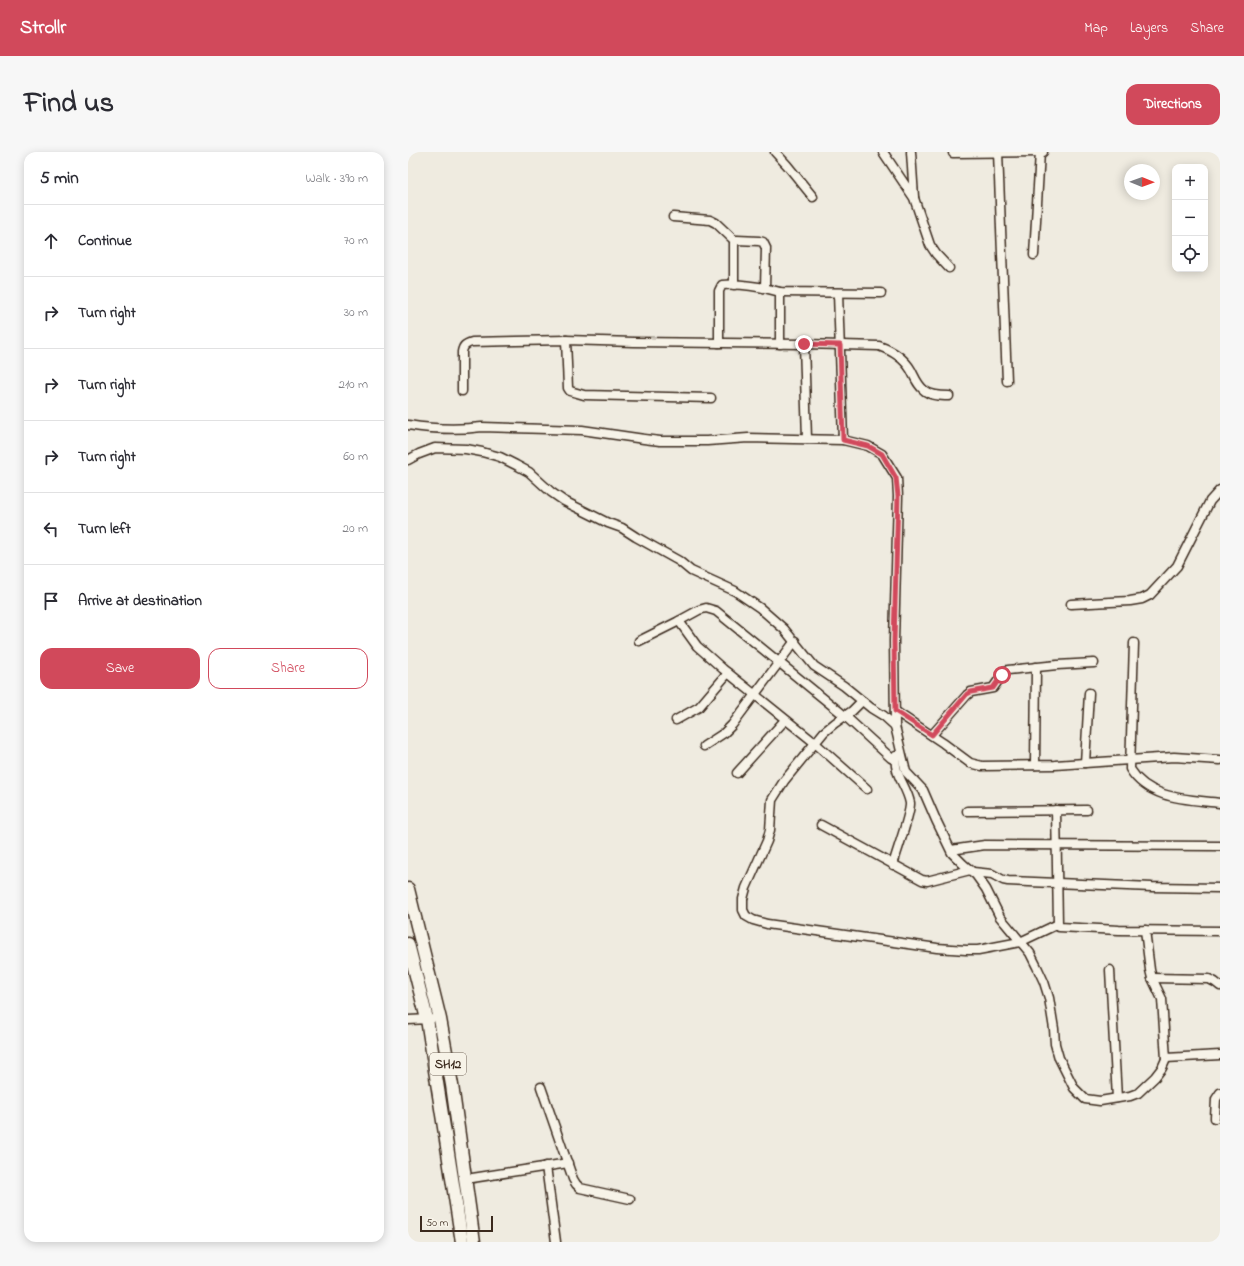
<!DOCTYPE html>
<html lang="en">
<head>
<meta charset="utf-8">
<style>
  :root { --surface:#fff; --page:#f7f7f7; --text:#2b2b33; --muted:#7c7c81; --line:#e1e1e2; --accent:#d1495b }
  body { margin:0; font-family:"Indie Flower",sans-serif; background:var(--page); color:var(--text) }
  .controls { position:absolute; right:12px; top:12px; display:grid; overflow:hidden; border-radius:8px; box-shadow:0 2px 10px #0003 }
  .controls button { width:36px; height:36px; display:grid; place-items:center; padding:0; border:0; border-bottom:1px solid var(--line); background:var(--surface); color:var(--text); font:20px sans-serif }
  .compass { position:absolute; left:716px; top:12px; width:36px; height:36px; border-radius:50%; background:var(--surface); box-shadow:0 2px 10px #0003; rotate:91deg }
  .scale { position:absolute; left:12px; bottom:10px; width:73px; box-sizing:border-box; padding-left:4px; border:2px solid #3b2a1e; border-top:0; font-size:11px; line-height:14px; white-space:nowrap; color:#3b2a1e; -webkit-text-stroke:3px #f7f3e8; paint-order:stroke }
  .stop { position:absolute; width:12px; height:12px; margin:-9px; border:3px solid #d1495b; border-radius:50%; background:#fff }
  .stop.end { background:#d1495b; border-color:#fff; box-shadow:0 1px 4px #0008 }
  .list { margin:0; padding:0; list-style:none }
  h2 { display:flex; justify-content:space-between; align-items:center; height:52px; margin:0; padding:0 16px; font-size:17px }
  h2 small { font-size:13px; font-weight:400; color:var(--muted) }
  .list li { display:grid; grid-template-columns:26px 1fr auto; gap:12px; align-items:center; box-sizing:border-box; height:72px; padding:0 16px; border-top:1px solid var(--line) }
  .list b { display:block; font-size:15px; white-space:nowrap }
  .list em { font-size:13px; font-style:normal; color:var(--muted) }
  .actions { display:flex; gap:8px; padding:12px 16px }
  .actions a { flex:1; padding:9px 0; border:1px solid var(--accent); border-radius:12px; text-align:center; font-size:14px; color:var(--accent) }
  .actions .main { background:var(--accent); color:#fff }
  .icon { flex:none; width:22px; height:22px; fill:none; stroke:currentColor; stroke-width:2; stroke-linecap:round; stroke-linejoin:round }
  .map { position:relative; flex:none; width:812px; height:1090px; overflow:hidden; border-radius:12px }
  header { display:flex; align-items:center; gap:24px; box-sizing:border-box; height:56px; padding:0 20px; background:var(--accent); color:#fff }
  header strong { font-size:19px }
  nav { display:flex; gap:22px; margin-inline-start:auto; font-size:14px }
  .intro { display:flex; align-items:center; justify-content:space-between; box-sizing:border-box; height:96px; padding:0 24px }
  h1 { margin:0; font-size:28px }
  .button { padding:10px 18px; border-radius:12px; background:var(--accent); color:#fff; font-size:14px; font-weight:700 }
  main { display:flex; gap:24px; padding:0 24px }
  aside { flex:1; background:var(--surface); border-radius:12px; box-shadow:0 2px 10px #0003 }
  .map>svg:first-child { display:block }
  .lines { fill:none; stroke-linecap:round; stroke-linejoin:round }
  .street-casing { stroke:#3b2a1e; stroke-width:11 }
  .primary-casing { stroke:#3b2a1e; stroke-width:15 }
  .street { stroke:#f7f3e8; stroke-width:8 }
  .primary { stroke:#f7f3e8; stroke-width:12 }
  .route { stroke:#d1495b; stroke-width:5 }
  .labels { text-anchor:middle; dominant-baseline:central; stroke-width:3.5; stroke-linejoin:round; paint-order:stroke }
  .shield { fill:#f7f3e8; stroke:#73665b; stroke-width:1 }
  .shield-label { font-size:13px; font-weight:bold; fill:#3b2a1e }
</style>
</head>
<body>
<header>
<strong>Strollr</strong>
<nav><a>Map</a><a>Layers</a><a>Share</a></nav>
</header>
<div class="intro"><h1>Find us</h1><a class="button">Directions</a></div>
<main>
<aside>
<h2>5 min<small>Walk · 390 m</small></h2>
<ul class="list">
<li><svg class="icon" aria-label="ahead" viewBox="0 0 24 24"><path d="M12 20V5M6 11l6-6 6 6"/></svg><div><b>Continue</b></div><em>70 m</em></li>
<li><svg class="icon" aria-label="right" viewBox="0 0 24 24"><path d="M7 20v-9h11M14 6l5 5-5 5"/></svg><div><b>Turn right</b></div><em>30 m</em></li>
<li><svg class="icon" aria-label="right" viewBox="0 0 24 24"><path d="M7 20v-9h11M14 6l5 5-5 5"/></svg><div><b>Turn right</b></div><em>210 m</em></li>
<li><svg class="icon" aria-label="right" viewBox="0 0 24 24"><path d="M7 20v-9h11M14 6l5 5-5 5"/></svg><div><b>Turn right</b></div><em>60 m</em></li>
<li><svg class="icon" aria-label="left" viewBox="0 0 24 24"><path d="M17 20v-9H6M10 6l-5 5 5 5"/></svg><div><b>Turn left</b></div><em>20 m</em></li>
<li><svg class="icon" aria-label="arrive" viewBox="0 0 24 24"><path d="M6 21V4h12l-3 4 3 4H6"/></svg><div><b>Arrive at destination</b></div></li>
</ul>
<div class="actions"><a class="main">Save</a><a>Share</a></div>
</aside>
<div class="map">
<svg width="812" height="1090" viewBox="0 0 812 1090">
  <rect width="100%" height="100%" fill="#efebe0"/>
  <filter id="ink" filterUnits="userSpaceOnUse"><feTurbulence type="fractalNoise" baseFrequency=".025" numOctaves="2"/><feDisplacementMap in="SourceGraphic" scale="8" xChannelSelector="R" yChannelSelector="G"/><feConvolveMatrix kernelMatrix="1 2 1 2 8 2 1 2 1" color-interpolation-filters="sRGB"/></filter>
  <g filter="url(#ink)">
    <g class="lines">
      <defs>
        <g id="street">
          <path d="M367 0 379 13 405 45"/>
          <path d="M475 0 506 46 522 93 528 102 541 116"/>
          <path d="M503 0 506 45"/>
          <path d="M590 0 599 229"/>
          <path d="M545 1 635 0"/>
          <path d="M265 65 302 68 308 71 327 89"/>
          <path d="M626 103 632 0"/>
          <path d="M326 133V91L329 88 351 89 355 90 358 96 357 136"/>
          <path d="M372 140V192"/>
          <path d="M430 141 435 288"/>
          <path d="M158 188 160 236 162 239 176 243 303 246"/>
          <path d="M311 191V139L314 133C333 131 354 135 372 140L473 141"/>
          <path d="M396 192 399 287"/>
          <path d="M54 239V200C55 194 57 192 64 190L158 188 226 190 396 192 471 194C485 199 496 206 503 218 507 226 510 234 517 239 524 244 533 244 541 244"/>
          <path d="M0 273C24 277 50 278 74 275L174 278 236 287 252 289H299L340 286 435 288 460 294 474 302 489 326 490 344 486 489 487 574"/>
          <path d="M0 308 11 302 27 296 58 297 74 300 92 305 108 313 121 320 143 340 156 349 200 371 214 376 228 385 271 409 283 419 327 439 352 456 376 477 406 514 436 534 463 556 476 564 487 574 498 620 515 638 528 668 544 701 555 712 568 723 578 737 592 765 622 801 629 815 636 830 641 846 646 877 647 892 651 906 666 936 677 947 692 949 722 944 730 941 747 925 754 916 758 907 754 847 744 826 742 818 737 778"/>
          <path d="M663 452 722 449 734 447 742 443 769 414 802 349 812 338"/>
          <path d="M271 469 289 494 315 517 407 591 459 637"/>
          <path d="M231 489 269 470 291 458 298 456 308 459 437 564 483 606 487 608"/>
          <path d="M726 491 722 617C741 648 780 647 812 651"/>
          <path d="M454 549 444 559 427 571 416 580 376 629 364 648 362 678 359 689 338 736 335 747V758L338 764 345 768 359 772 529 796 558 798H570L612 790 650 772"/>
          <path d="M487 559 535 591 562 611 574 614 647 613 766 605 812 608"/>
          <path d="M268 568 291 555 320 521"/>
          <path d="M524 583 559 543 563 540 585 536 597 519 600 518 649 513 686 511"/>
          <path d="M296 594 316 581 324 573 387 489"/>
          <path d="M677 611 681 541"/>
          <path d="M627 613 628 515"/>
          <path d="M329 621 377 568"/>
          <path d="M648 658 650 772 651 775 711 778 812 779"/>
          <path d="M559 659 679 658"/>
          <path d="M413 673 514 728 519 729 562 718"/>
          <path d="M543 698 577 693 812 694"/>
          <path d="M485 713C488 701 503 661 502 651 499 634 485 622 488 604"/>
          <path d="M565 720 584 722 595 728 600 729 744 735 812 736"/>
          <path d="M702 818 709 946"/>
          <path d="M744 826 801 827 807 830 812 834"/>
          <path d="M0 868 23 867"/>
          <path d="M758 906 812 903"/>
          <path d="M133 935 165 1027 168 1032 172 1036 222 1047"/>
          <path d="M807 966 808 947 812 941"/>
          <path d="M138 1014 148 1090"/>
          <path d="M58 1027 160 1011"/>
        </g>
        <g id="primary">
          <path d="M0 737 32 867 44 933 66 1090"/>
          <path d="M0 792 19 867 54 1090"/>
        </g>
      </defs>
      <!-- street casing -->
      <use href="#street" class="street-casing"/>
      <!-- primary casing -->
      <use href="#primary" class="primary-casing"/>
      <!-- street -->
      <use href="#street" class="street"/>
      <!-- primary -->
      <use href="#primary" class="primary"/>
    </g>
  </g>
  <g class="lines" filter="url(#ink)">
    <!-- route -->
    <path class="route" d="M396 192 432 193 435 288 460 294 474 302 488 326 490 344 486 489 487 559 524 583 559 542 563 540 585 536 594 523"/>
  </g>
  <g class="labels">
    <!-- shield labels -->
    <rect class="shield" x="22" y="901" width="36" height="22" rx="3"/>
    <g class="shield-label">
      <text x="40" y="912">SH12</text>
    </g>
  </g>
</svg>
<div class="controls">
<button>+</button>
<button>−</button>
<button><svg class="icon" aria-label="locate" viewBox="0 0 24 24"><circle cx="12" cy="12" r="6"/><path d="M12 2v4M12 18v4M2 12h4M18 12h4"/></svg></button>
</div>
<svg class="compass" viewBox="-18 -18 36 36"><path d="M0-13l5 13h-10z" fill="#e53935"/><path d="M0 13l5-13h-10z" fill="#7c7c81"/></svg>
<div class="scale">50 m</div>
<div class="stop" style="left:594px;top:523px"></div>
<div class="stop end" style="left:396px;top:192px"></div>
</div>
</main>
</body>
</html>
